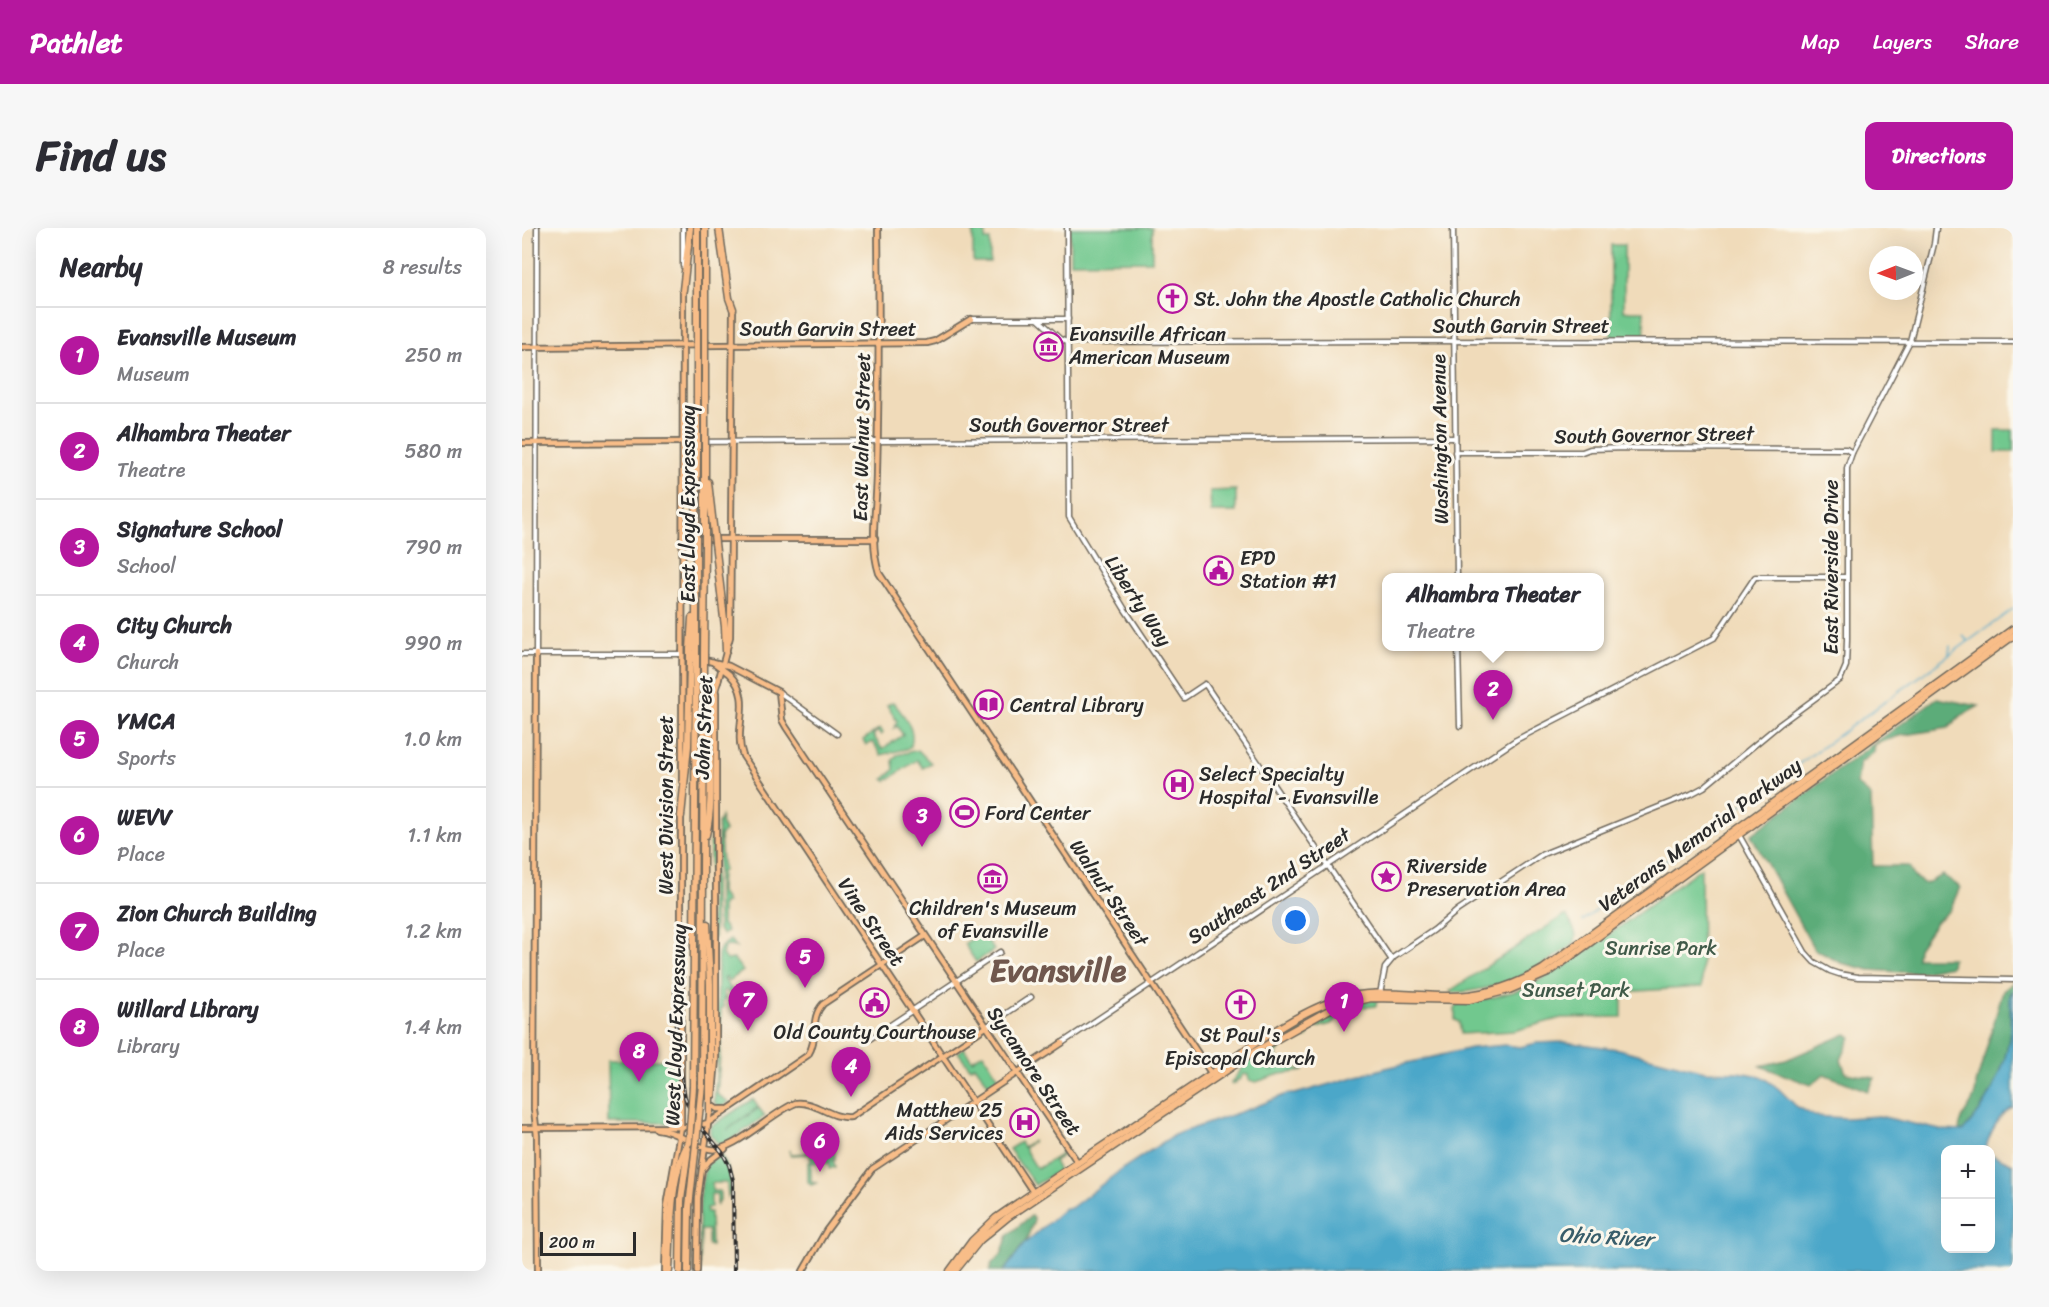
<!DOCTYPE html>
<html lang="en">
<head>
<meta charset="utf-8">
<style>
  :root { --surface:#fff; --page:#f7f7f7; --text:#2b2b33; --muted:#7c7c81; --line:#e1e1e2; --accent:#b5179e }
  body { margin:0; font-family:Sriracha,sans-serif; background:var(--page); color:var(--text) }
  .controls { position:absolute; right:18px; bottom:18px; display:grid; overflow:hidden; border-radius:12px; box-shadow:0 6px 24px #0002 }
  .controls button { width:54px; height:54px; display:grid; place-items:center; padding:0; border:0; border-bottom:2px solid var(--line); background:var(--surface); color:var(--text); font:30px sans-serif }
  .compass { position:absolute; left:1347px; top:18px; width:54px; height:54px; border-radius:50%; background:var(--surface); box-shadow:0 6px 24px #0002; rotate:269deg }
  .scale { position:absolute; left:18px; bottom:15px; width:96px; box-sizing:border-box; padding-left:6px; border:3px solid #2b2b2b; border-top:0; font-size:16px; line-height:21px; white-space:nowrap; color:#2b2b2b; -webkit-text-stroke:4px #fbf7ec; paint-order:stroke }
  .you { position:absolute; left:774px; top:693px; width:21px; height:21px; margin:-15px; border:4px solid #fff; border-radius:50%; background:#1a73e8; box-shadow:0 0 0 9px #1a73e833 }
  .badge { display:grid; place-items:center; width:39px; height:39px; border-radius:50%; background:var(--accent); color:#fff; font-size:20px; font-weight:700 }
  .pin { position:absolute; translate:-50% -50px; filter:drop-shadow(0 2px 3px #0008) }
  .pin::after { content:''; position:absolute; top:32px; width:21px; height:18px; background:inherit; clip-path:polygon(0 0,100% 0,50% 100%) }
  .popup { position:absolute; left:860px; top:345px; width:222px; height:78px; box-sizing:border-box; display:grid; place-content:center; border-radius:12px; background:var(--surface); filter:drop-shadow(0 2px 4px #0005); font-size:20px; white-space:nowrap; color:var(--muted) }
  .popup b { font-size:22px; color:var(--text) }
  .popup::after { content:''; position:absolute; left:50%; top:100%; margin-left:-12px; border:12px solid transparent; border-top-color:var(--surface) }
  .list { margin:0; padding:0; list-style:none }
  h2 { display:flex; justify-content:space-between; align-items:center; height:78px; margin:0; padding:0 24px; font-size:26px }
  h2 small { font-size:20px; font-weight:400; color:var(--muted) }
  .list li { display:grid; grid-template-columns:39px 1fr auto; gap:18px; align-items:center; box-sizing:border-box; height:96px; padding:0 24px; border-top:2px solid var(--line) }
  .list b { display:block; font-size:22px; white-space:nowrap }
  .list p { margin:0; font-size:20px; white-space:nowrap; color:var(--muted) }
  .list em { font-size:20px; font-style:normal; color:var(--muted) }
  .map { position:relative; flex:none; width:1491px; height:1043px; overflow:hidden; border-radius:12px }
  header { display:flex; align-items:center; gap:36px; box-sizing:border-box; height:84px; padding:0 30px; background:var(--accent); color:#fff }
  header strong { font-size:28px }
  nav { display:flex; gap:33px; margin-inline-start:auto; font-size:21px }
  .intro { display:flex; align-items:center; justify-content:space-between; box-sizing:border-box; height:144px; padding:0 36px }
  h1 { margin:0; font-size:42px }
  .button { padding:15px 27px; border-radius:12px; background:var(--accent); color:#fff; font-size:21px; font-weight:700 }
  main { display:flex; gap:36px; padding:0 36px }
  aside { flex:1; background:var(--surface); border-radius:12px; box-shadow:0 6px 24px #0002 }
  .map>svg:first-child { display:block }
  .green { fill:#71c88e; stroke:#4e7a5c; stroke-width:1.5 }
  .forest { fill:#5cac79; stroke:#446c52; stroke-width:1.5 }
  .water { fill:#4ba7c9; stroke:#3b697a; stroke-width:1.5 }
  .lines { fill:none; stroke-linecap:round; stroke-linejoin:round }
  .stream { stroke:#4ba7c9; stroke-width:1.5 }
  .minor-casing { stroke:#70695d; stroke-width:7 }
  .major-casing { stroke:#70695d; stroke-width:8 }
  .highway-casing { stroke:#70695d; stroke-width:9 }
  .minor { stroke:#fff; stroke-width:4 }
  .major { stroke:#f8bd88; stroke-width:4.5 }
  .highway { stroke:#f8bd88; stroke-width:6 }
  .rail-casing { stroke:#2b2b2b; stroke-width:4 }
  .rail { stroke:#fbf7ec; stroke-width:1.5; stroke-dasharray:4.5; stroke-linecap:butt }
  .highway-bridge-casing { stroke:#70695d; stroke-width:9; stroke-linecap:butt }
  .highway-bridge { stroke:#f8bd88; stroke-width:6 }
  .labels { text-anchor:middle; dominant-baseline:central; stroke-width:6; stroke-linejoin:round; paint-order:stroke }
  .poi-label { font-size:20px; fill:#2b2b2b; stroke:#fbf7ec; text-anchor:start }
  .street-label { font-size:20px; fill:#2b2b2b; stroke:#fbf7ec }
  .park-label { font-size:20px; fill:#405a49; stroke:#fbf7ec }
  .water-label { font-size:21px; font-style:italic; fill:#385d6a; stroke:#fbf7ec }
  .town-label { font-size:32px; font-weight:bold; fill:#70584e; stroke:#fbf7ec }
</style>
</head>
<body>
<header>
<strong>Pathlet</strong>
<nav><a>Map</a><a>Layers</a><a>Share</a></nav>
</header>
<div class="intro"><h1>Find us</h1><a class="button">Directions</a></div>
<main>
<aside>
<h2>Nearby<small>8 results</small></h2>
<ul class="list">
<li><span class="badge">1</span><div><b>Evansville Museum</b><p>Museum</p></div><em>250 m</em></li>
<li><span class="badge">2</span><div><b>Alhambra Theater</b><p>Theatre</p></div><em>580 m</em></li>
<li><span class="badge">3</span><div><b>Signature School</b><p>School</p></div><em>790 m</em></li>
<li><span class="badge">4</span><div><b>City Church</b><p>Church</p></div><em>990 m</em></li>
<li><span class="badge">5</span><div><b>YMCA</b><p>Sports</p></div><em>1.0 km</em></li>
<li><span class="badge">6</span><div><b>WEVV</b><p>Place</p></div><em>1.1 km</em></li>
<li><span class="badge">7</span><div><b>Zion Church Building</b><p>Place</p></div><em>1.2 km</em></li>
<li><span class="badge">8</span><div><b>Willard Library</b><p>Library</p></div><em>1.4 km</em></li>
</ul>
</aside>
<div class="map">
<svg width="1491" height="1043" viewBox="0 0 1491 1043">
  <rect width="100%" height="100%" fill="#fbf7ec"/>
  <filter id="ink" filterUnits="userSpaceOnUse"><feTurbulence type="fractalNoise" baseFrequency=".0167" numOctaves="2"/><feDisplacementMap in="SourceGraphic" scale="12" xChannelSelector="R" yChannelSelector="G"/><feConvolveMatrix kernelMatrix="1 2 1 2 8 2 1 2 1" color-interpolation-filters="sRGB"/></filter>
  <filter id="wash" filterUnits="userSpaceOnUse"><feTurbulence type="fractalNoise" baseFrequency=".008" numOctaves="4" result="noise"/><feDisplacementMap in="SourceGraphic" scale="24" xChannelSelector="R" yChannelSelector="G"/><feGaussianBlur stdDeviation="1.35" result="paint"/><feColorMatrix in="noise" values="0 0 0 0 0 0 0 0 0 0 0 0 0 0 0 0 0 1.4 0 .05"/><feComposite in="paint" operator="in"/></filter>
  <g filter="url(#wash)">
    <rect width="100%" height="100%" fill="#f0dbba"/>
    <!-- green -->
    <g class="green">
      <path d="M451 0H464L463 12H468V34H451Z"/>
      <path d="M548 0H630V33L548 34Z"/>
      <path d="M1089 17H1102V83H1122L1123 110H1089Z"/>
      <rect x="1474" y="202" width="17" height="22"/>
      <path d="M714 262V284H689L688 263Z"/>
      <path d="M371 474C381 486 396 503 388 520L359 527 351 514 344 517 341 512 358 500 361 505 359 507 356 503 351 507 360 521 381 507 375 498 372 500 375 493 365 477Z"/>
      <path d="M396 522 409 535 401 540 395 532 364 553 362 551 372 542 371 532 375 527Z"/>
      <path d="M191 581H192V710H189L188 621Z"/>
      <path d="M199 589 200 598 203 603 198 608 200 635 202 642 199 644 198 663 205 675 200 676V696L205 703 201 707 196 701V596Z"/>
      <path d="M1179 640 1180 759 1100 764V789L1039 790 992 803 939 806 937 794 933 792V781L935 779V776L969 770 1001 761 1045 737Z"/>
      <path d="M1041 688H1045C1050 698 1058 707 1051 717 1008 746 983 761 930 765L928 763Z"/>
      <path d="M460 704 472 722 454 734 442 716Z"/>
      <path d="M208 712 214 719 206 718 202 719 200 727 205 732 212 731 221 743 207 753 204 749 202 751 210 763 217 759 219 761 210 767 203 762 201 764 203 770 200 775 202 779 199 781V813L195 866 207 874 199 879 195 878 192 873 195 840 196 726 199 719Z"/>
      <path d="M855 771 854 778 826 781 809 796 795 800 790 796 807 782Z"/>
      <path d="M782 800 787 803 786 809 759 819 754 827 755 830 772 836 771 840 774 838 776 842 781 841V843L758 846 734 854 727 852 726 847 721 846 718 852H714V855L710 857 709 855 723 836 739 826 750 842 755 839 752 835 754 830 750 832 743 829 742 826Z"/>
      <path d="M442 820 450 832 461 825 477 850 467 857 453 837 448 840 436 824Z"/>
      <path d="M86 832H152L155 838V893L154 895H87Z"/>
      <path d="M231 871 236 879 205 902 237 880 243 888 204 915 196 916 188 906V899Z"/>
      <path d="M511 913 502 920 515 941 540 926 539 923 540 922 543 926 532 933 537 943 513 957 487 921 498 914 501 919Z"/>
      <path d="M303 916H312L313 932H311L313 939 307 941V935H289V954L294 955 289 957 286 954V935L289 933 288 926 268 927V922L269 926 285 925V917L287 920H293V922H301Z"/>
      <path d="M199 927C207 939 212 958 206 970L205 955H190V963H198V973L195 977V966H189V979L184 980 185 984H188L189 1018 186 1017V1002H179L178 1043C177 1012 175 964 183 941 185 934 194 929 199 927Z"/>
    </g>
    <!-- forest -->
    <g class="forest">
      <path d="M1415 470 1457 478 1437 489 1426 500 1377 508 1353 516 1352 524 1338 535 1335 556 1349 568 1351 638H1387L1392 649 1403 656 1421 647 1438 659 1428 682 1414 694 1396 720 1395 730H1430L1429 738 1393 745 1348 742 1319 735 1292 721 1229 607 1306 549Z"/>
      <path d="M1491 755V762L1488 767C1488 781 1489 796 1487 810 1483 842 1464 880 1441 903H1437C1438 883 1455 877 1454 856L1481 763Z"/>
      <path d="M1324 806 1329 809 1319 832 1324 845 1353 850 1346 863 1302 846 1289 857 1238 838 1264 832Z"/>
      <path d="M509 988H511L512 992 505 1011 482 1043H467L470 1035 479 1027 486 1007Z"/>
    </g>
    <!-- water -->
    <path class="water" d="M1491 762V879C1478 884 1466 908 1464 921L1424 922V1020H1468L1469 926 1491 936V1043H482L502 1016 543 980H549L600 941 652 907 730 880 765 866H773L864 840 949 820 984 817 998 819 1015 815 1043 814 1096 821 1183 843 1216 844 1239 848 1257 861 1274 878 1292 888 1324 890 1357 888 1418 902 1441 903C1464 880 1483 842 1487 810 1489 796 1488 781 1488 767Z"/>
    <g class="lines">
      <!-- stream -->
      <g class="stream">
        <path d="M1441 408 1446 413"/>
        <path d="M1427 426 1428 418"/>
        <path d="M1060 693 1491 381"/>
      </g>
    </g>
  </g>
  <g filter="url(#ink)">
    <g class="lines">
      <defs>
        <g id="minor">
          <path d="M161 0V38"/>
          <path d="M545 0 547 289 602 380 662 470 683 456 869 731"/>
          <path d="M931 0 935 350"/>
          <path d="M449 91H516L538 111 545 114 883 113 1491 114"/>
          <path d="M517 91H546"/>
          <path d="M161 214 933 210"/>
          <path d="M933 224H1060L1068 221 1104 220 1324 221 1330 225"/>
          <path d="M936 418 938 498"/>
          <path d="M0 426H160"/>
          <path d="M14 426 15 0"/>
          <path d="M257 464 315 506"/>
          <path d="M1217 607 1283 724 1292 734 1308 743 1317 746 1336 749 1491 752"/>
          <path d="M858 766 863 740 872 729 912 702 936 682 1021 626 1169 566 1182 559 1258 496 1318 452 1324 438 1325 412V240L1330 225 1388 113 1412 16 1414 0"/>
          <path d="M464 799 509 769"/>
          <path d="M346 812 478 724"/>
          <path d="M540 815 994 512 1192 410 1233 349H1324"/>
        </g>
        <g id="major">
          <path d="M356 0C357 81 357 163 355 244 355 277 347 314 357 345L691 848"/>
          <path d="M0 119 405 115 413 113 449 91"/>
          <path d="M0 215 161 214"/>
          <path d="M160 311H353"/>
          <path d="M14 426 12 881 15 908 16 1043"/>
          <path d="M171 429 207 438 257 464 260 492 264 499 556 935"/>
          <path d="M191 434C196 438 202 442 207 446 233 472 210 499 221 528L511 964"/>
          <path d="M196 454 208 409 211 81"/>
          <path d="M160 553 161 62"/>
          <path d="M191 867 194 830V465"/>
          <path d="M189 877 195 881H205"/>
          <path d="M0 900 170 899 186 895 286 827C297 810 287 791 301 776L403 708"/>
          <path d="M135 901C156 903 169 918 188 921 210 926 251 883 274 875 294 873 308 891 329 889L464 799"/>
          <path d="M181 941 187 933 203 921"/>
          <path d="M143 1043 145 978 159 899V585"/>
          <path d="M175 1043 176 970 188 882"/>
          <path d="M281 1043 304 1003 350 941 540 815"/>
        </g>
        <g id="highway">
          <path d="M175 0V112"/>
          <path d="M183 0V111"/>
          <path d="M197 0 207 70 211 81"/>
          <path d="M161 62 168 0"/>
          <path d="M175 121V168"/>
          <path d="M183 168V121"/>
          <path d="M186 254 192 306"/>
          <path d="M174 306 175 218"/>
          <path d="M183 306V218"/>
          <path d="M193 315 203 399 204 423"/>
          <path d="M168 422 170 390"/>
          <path d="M174 423V316"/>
          <path d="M182 426 183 317"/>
          <path d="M159 588 166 518 168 433"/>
          <path d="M184 607C196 556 179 500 196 451"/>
          <path d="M185 696 188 756V884"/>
          <path d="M180 857 182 437"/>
          <path d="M171 859 174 435"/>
          <path d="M147 1043C149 1005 147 947 167 914"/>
          <path d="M158 1043 159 972 166 921"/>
          <path d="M166 1043 167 979 173 925"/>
          <path d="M428 1043 450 1013 474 990C540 944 607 901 674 856 715 829 768 787 814 772 851 760 888 768 926 768 960 768 992 758 1021 741L1491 401"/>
          <path d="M433 1043 458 1012 486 989 732 824 812 779 849 770 947 772 987 762 1026 745 1491 408"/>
        </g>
      </defs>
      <!-- minor casing -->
      <use href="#minor" class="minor-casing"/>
      <!-- major casing -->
      <use href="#major" class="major-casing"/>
      <!-- highway casing -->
      <use href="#highway" class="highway-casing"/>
      <!-- minor -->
      <use href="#minor" class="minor"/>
      <!-- major -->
      <use href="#major" class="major"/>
      <!-- highway -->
      <use href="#highway" class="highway"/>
      <defs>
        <path id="rail" d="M153 752 154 816 163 869 171 890 200 924 207 937 211 952 212 1043"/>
      </defs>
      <!-- rail casing -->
      <use href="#rail" class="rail-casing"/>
      <!-- rail -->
      <use href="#rail" class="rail"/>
      <defs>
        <g id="highway-bridge">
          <path d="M183 111V121"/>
          <path d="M175 112V121"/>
          <path d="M175 218V168"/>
          <path d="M183 218V168"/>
          <path d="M192 306 193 315"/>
          <path d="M174 316V306"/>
          <path d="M183 317V306"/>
          <path d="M168 433V422"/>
          <path d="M174 435V423"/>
          <path d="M182 437V426"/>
          <path d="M167 914 171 859"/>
          <path d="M173 925 180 857"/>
        </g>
      </defs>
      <!-- highway-bridge casing -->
      <use href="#highway-bridge" class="highway-bridge-casing"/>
      <!-- highway-bridge -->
      <use href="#highway-bridge" class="highway-bridge"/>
    </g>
  </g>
  <!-- icons -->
  <defs>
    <symbol id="church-ring" viewBox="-11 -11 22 22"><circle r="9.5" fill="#fbf7ec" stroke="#b5179e" stroke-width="1.5"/><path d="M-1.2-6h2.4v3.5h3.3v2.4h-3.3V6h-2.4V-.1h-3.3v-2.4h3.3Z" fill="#b5179e"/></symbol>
    <symbol id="museum-ring" viewBox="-11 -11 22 22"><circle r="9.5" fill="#fbf7ec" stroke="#b5179e" stroke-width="1.5"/><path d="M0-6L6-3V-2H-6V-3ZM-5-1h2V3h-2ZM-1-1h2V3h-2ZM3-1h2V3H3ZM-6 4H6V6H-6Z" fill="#b5179e"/></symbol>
    <symbol id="civic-ring" viewBox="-11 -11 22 22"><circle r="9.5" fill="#fbf7ec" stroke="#b5179e" stroke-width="1.5"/><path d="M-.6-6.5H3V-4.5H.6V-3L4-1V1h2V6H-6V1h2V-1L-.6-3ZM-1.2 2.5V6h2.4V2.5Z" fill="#b5179e"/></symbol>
    <symbol id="library-ring" viewBox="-11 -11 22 22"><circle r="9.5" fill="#fbf7ec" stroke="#b5179e" stroke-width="1.5"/><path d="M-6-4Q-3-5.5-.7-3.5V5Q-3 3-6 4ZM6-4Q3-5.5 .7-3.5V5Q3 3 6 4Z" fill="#b5179e"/></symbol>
    <symbol id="hospital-ring" viewBox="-11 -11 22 22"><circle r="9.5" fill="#fbf7ec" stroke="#b5179e" stroke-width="1.5"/><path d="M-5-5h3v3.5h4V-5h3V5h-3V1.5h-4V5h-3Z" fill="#b5179e"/></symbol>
    <symbol id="stadium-ring" viewBox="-11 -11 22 22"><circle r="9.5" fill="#fbf7ec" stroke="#b5179e" stroke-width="1.5"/><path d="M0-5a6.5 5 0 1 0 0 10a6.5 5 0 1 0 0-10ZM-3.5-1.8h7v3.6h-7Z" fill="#b5179e"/></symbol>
    <symbol id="sight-ring" viewBox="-11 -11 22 22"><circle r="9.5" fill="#fbf7ec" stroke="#b5179e" stroke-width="1.5"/><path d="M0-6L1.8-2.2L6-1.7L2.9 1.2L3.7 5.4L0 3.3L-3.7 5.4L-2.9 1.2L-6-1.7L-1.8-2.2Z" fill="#b5179e"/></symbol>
  </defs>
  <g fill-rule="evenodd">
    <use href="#church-ring" x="634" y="54" width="33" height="33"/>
    <use href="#museum-ring" x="510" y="102" width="33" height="33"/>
    <use href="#civic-ring" x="680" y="326" width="33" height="33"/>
    <use href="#library-ring" x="450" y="460" width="33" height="33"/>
    <use href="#hospital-ring" x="640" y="540" width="33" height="33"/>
    <use href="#stadium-ring" x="426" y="568" width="33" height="33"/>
    <use href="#sight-ring" x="848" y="632" width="33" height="33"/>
    <use href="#museum-ring" x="454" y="634" width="33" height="33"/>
    <use href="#civic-ring" x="336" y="758" width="33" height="33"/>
    <use href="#church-ring" x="702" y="760" width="33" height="33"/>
    <use href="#hospital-ring" x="486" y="878" width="33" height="33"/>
  </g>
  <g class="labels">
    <!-- poi labels -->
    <g class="poi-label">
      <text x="672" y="71">St. John the Apostle Catholic Church</text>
      <text x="547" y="106">Evansville African<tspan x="547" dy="23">American Museum</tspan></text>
      <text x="718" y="330">EPD<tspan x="718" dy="23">Station #1</tspan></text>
      <text x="488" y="477">Central Library</text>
      <text x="677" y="546">Select Specialty<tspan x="677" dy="23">Hospital - Evansville</tspan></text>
      <text x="463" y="585">Ford Center</text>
      <text x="885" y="638">Riverside<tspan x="885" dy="23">Preservation Area</tspan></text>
      <text x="471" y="680" text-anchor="middle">Children's Museum<tspan x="471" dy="23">of Evansville</tspan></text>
      <text x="353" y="804" text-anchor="middle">Old County Courthouse</text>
      <text x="718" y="807" text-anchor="middle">St Paul's<tspan x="718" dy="23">Episcopal Church</tspan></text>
      <text x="481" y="882" text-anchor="end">Matthew 25<tspan x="481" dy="23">Aids Services</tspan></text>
    </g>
    <!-- street labels -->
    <g class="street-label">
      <text x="999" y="98">South Garvin Street</text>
      <text x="306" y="101">South Garvin Street</text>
      <text x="547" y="197">South Governor Street</text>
      <text transform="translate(1132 207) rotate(-1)">South Governor Street</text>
      <text transform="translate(340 209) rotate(-89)">East Walnut Street</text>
      <text transform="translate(918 211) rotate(-91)">Washington Avenue</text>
      <text transform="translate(166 276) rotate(-90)">East Lloyd Expressway</text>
      <text transform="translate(1309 339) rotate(-90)">East Riverside Drive</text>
      <text transform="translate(616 373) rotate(57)">Liberty Way</text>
      <text transform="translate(182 499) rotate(-88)">John Street</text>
      <text transform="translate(144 577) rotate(-90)">West Division Street</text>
      <text transform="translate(1178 607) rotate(-36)">Veterans Memorial Parkway</text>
      <text transform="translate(747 658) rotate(-34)">Southeast 2nd Street</text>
      <text transform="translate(587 665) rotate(56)">Walnut Street</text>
      <text transform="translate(349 694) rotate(56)">Vine Street</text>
      <text transform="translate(154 797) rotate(-88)">West Lloyd Expressway</text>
      <text transform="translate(512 843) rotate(56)">Sycamore Street</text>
    </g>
    <!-- park labels -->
    <g class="park-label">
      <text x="1139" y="720">Sunrise Park</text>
      <text x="1054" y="762">Sunset Park</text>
    </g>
    <!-- water labels -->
    <g class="water-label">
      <text transform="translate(1084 1009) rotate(3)">Ohio River</text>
    </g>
    <!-- town labels -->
    <g class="town-label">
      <text x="536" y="742">Evansville</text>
    </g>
  </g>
</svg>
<div class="controls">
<button>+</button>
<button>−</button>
</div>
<svg class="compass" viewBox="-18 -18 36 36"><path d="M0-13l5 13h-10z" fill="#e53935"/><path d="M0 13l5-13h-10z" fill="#7c7c81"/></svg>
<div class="scale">200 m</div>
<div class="you"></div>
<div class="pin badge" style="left:822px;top:804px">1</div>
<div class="pin badge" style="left:971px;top:492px">2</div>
<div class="popup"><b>Alhambra Theater</b>Theatre</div>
<div class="pin badge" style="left:400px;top:619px">3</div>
<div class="pin badge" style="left:329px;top:869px">4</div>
<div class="pin badge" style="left:283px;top:760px">5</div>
<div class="pin badge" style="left:298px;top:944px">6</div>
<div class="pin badge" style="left:226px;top:803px">7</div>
<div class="pin badge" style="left:117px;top:854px">8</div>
</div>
</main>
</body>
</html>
